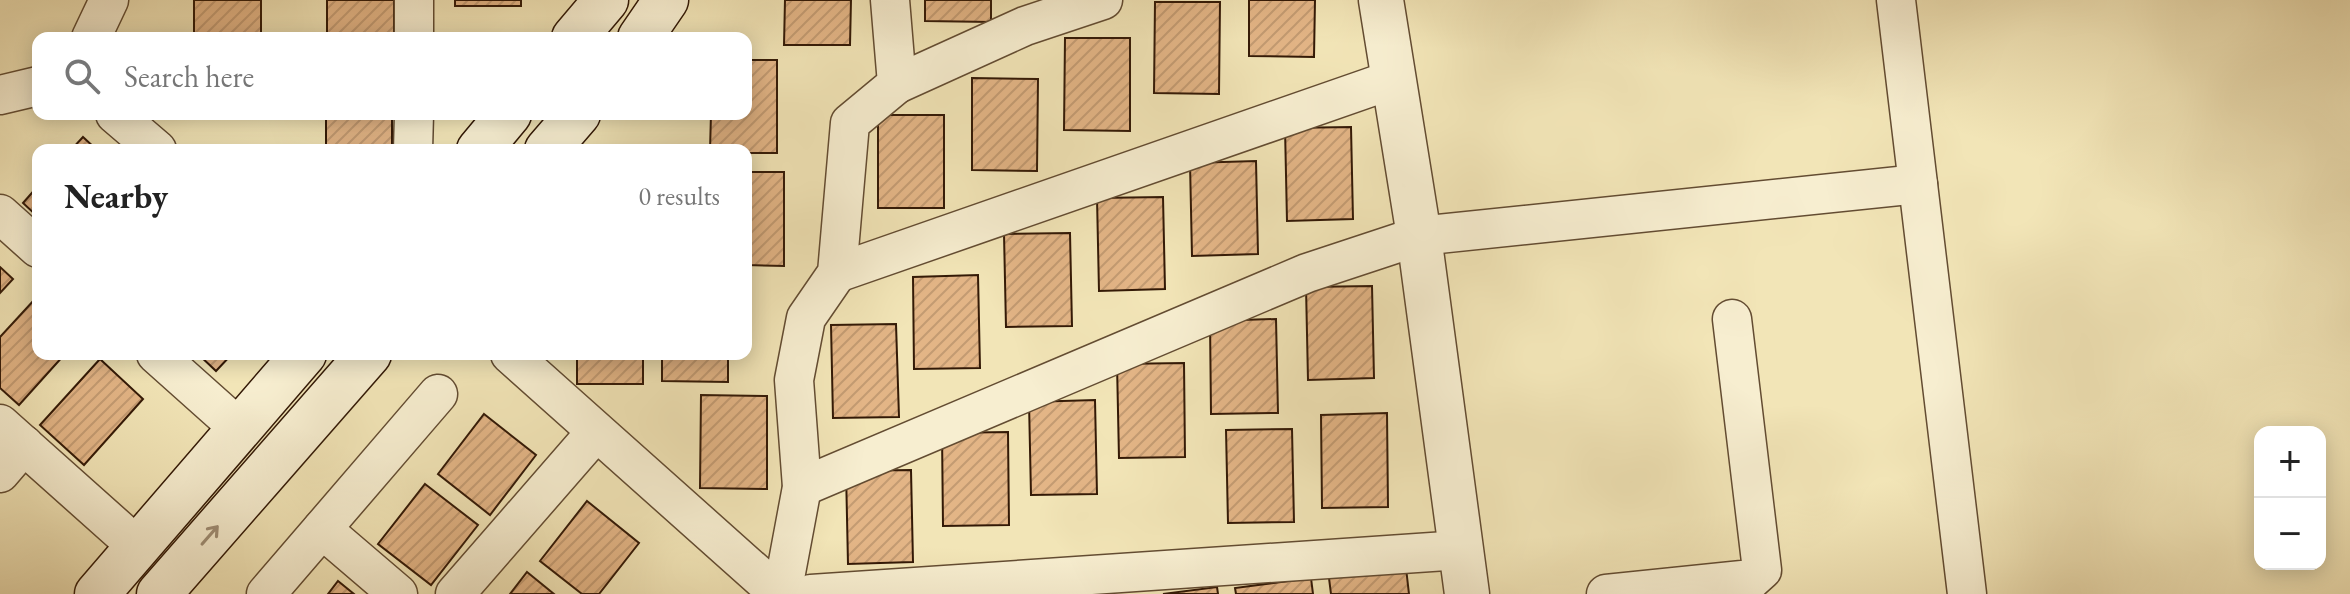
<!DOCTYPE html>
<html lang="en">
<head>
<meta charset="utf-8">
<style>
  :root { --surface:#fff; --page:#f6f6f6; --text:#222; --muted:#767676; --line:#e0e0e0 }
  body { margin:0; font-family:"EB Garamond",serif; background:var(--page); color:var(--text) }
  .controls { position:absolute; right:24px; bottom:24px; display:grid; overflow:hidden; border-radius:16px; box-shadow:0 4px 20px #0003 }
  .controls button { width:72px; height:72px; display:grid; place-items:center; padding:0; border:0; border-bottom:2px solid var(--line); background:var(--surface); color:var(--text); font:40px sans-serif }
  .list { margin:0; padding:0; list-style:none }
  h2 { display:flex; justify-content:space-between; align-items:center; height:104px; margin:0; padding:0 32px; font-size:34px }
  h2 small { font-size:26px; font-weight:400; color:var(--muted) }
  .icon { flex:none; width:44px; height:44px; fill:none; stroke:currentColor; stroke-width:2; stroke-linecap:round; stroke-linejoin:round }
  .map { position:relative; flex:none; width:2350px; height:594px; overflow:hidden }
  .search { position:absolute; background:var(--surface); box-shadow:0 4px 20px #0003; left:32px; top:32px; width:720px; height:88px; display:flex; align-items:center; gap:20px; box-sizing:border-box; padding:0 28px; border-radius:16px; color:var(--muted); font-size:30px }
  .panel { position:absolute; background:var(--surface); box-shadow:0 4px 20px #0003; left:32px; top:144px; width:720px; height:216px; border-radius:16px }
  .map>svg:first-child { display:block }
  .building { fill:url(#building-hatch); stroke:#331906; stroke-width:2 }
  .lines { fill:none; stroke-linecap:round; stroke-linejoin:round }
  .minor-casing { stroke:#634c32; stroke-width:41 }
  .tertiary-casing { stroke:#634c32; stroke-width:47 }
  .secondary-casing { stroke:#331906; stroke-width:47 }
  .minor { stroke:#f7eed0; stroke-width:38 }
  .tertiary { stroke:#f7eed0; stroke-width:44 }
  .secondary { stroke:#f7eed0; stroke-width:44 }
  .oneway { stroke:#9f8e75 }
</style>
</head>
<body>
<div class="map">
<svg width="2350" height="594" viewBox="0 0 2350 594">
  <defs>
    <pattern id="building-hatch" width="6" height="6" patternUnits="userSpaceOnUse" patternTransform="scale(2)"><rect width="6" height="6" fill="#e3b586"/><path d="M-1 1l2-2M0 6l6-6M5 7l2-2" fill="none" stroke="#c39b72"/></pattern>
  </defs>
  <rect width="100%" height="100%" fill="#f2e5b7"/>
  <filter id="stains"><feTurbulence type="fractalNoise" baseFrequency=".0025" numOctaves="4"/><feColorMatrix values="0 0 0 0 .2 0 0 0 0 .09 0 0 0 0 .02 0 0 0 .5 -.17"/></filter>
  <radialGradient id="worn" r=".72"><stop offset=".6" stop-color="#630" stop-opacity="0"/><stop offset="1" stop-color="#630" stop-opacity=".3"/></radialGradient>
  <!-- building -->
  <g class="building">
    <rect x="194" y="0" width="67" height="38"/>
    <rect x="327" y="0" width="67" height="38"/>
    <rect x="455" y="0" width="66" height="6"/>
    <path d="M785 0H851L850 45H784Z"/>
    <path d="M925 0H991V22L925 21Z"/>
    <path d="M1249 0H1315L1314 57 1249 56Z"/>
    <path d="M1155 2H1220L1219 94 1154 93Z"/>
    <path d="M1065 38H1130V131L1064 130Z"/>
    <path d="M746 60H777V153H746V150H710L711 114H746Z"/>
    <path d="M972 78 1038 79 1037 171 972 170Z"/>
    <rect x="326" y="114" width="66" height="36"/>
    <rect x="878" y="115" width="66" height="93"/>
    <path d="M1351 127 1353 219 1287 221 1285 128Z"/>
    <path d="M83 137 97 150H71Z"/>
    <path d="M1256 161 1258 254 1192 256 1190 163Z"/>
    <path d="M746 172H784V266L746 265Z"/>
    <path d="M38 186V217L23 203Z"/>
    <path d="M1163 197 1165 289 1099 291 1097 198Z"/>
    <path d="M1070 233 1072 326 1006 327 1004 234Z"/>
    <path d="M0 267 13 279 0 293Z"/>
    <path d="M978 275 980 368 914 369 913 277Z"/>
    <path d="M1372 286 1374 378 1308 380 1306 287Z"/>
    <path d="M35 299 38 302V354H65L19 405 0 388V337Z"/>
    <path d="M1276 319 1278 413 1211 414 1210 321Z"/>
    <path d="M896 324 899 417 833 418 831 325Z"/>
    <path d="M198 354H232L216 371Z"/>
    <rect x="577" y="354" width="66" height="30"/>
    <path d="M662 354H728V382L662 381Z"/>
    <path d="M100 359 143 399 84 465 40 425Z"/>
    <path d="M1184 363 1185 457 1119 458 1117 364Z"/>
    <path d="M701 395 767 396V489L700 488Z"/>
    <path d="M1095 400 1097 494 1031 495 1029 402Z"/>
    <path d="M1387 413 1388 507 1322 508 1321 415Z"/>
    <path d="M484 414 536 455 490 515 438 474Z"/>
    <path d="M1292 429 1294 522 1228 523 1226 430Z"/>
    <path d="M1008 432 1009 525 943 526 942 433Z"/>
    <path d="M911 470 913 562 848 564 846 471Z"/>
    <path d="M425 484 478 525 431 585 378 544Z"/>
    <path d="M587 501 639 543 599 594H582L540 561Z"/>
    <path d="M1406 568 1409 594H1331L1329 578Z"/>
    <path d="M527 572 554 594H510Z"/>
    <path d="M1311 578 1313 594H1236L1235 588Z"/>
    <path d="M338 581 354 594H328Z"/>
    <path d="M1217 587 1218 594H1163Z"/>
  </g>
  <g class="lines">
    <defs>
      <g id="minor">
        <path d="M1896 0 1967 594"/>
        <path d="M91 38 109 0"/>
        <path d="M414 38V0"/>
        <path d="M897 84 1025 26 1103 0"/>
        <path d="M0 95 38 86"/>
        <path d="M115 114 157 150"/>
        <path d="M413 150 414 114"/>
        <path d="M0 214 38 248"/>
        <path d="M837 273 1394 79"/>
        <path d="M156 354 240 429"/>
        <path d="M510 354 779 594"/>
        <path d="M0 424 139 548"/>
        <path d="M0 473 24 445"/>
        <path d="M802 487 1307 273 1419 236 1918 184"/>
        <path d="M322 529 398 594"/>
        <path d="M266 594 438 394"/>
        <path d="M455 594 596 432"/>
        <path d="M782 594 802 487 794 380 806 318 837 273 850 123 897 84 890 0"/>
        <path d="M811 594 1461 550"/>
        <path d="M1606 594 1752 579 1762 570 1732 319"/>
      </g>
      <path id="tertiary" d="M1381 0 1419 236 1467 594"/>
      <g id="secondary">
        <path d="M574 38 606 0"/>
        <path d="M640 38 666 0"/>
        <path d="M479 150 509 114"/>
        <path d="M547 150 578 114"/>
        <path d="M97 594 304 354"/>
        <path d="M159 594 369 354"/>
      </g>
    </defs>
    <!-- minor casing -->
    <use href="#minor" class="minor-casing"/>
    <!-- tertiary casing -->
    <use href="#tertiary" class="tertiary-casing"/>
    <!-- secondary casing -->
    <use href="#secondary" class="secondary-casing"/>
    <!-- minor -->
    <use href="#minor" class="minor"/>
    <!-- tertiary -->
    <use href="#tertiary" class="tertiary"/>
    <!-- secondary -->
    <use href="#secondary" class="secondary"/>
  </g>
  <!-- one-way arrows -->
  <defs><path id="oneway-shaft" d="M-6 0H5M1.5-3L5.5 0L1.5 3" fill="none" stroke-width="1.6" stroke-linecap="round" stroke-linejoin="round" transform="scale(2)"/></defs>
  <use class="oneway" href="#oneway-shaft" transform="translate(210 535) rotate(-49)"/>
  <rect width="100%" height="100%" filter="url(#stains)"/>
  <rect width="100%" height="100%" fill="url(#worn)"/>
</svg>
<div class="controls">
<button>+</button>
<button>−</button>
</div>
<div class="search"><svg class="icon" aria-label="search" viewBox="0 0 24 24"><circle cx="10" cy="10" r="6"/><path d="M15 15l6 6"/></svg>Search here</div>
<section class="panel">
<h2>Nearby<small>0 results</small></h2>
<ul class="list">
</ul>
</section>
</div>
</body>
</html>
